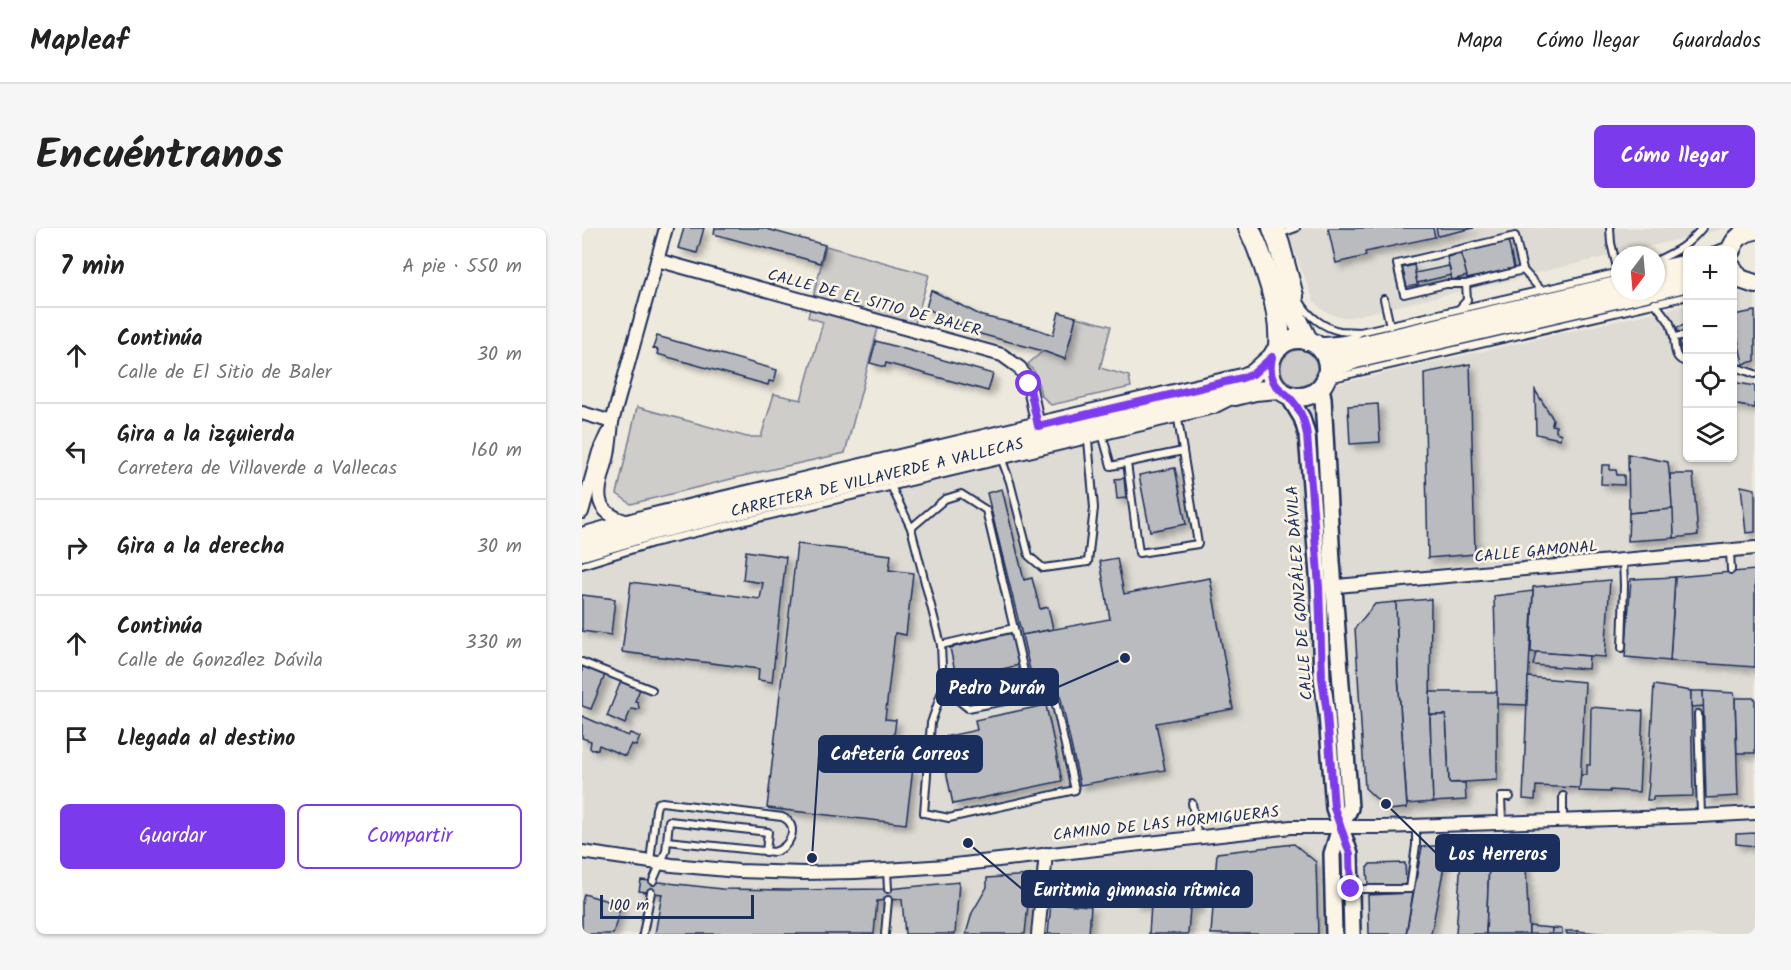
<!DOCTYPE html>
<html lang="es">
<head>
<meta charset="utf-8">
<style>
  :root { --surface:#fff; --page:#f6f6f6; --text:#222; --muted:#767676; --line:#e0e0e0; --accent:#7c3aed }
  body { margin:0; font-family:Kalam,sans-serif; background:var(--page); color:var(--text) }
  .controls { position:absolute; right:18px; top:18px; display:grid; overflow:hidden; border-radius:9px; box-shadow:0 2px 4px #0004 }
  .controls button { width:54px; height:54px; display:grid; place-items:center; padding:0; border:0; border-bottom:2px solid var(--line); background:var(--surface); color:var(--text); font:30px sans-serif }
  .compass { position:absolute; left:1029px; top:18px; width:54px; height:54px; border-radius:50%; background:var(--surface); box-shadow:0 2px 4px #0004; rotate:196deg }
  .scale { position:absolute; left:18px; bottom:15px; width:154px; box-sizing:border-box; padding-left:6px; border:3px solid #1b2f5e; border-top:0; font-size:16px; line-height:21px; white-space:nowrap; color:#1b2f5e; -webkit-text-stroke:4px #fcf5e5; paint-order:stroke }
  .stop { position:absolute; width:18px; height:18px; margin:-14px; border:4px solid #7c3aed; border-radius:50%; background:#fff }
  .stop.end { background:#7c3aed; border-color:#fff; box-shadow:0 2px 6px #0008 }
  .list { margin:0; padding:0; list-style:none }
  h2 { display:flex; justify-content:space-between; align-items:center; height:78px; margin:0; padding:0 24px; font-size:26px }
  h2 small { font-size:20px; font-weight:400; color:var(--muted) }
  .list li { display:grid; grid-template-columns:39px 1fr auto; gap:18px; align-items:center; box-sizing:border-box; height:96px; padding:0 24px; border-top:2px solid var(--line) }
  .list b { display:block; font-size:22px; white-space:nowrap }
  .list p { margin:0; font-size:20px; white-space:nowrap; color:var(--muted) }
  .list em { font-size:20px; font-style:normal; color:var(--muted) }
  .actions { display:flex; gap:12px; padding:18px 24px }
  .actions a { flex:1; padding:14px 0; border:2px solid var(--accent); border-radius:9px; text-align:center; font-size:21px; color:var(--accent) }
  .actions .main { background:var(--accent); color:#fff }
  .icon { flex:none; width:33px; height:33px; fill:none; stroke:currentColor; stroke-width:2; stroke-linecap:round; stroke-linejoin:round }
  .map { position:relative; flex:none; width:1173px; height:706px; overflow:hidden; border-radius:9px }
  header { display:flex; align-items:center; gap:36px; box-sizing:border-box; height:84px; padding:0 30px; background:var(--surface); border-bottom:2px solid var(--line) }
  header strong { font-size:28px }
  nav { display:flex; gap:33px; margin-inline-start:auto; font-size:21px }
  .intro { display:flex; align-items:center; justify-content:space-between; box-sizing:border-box; height:144px; padding:0 36px }
  h1 { margin:0; font-size:42px }
  .button { padding:15px 27px; border-radius:9px; background:var(--accent); color:#fff; font-size:21px; font-weight:700 }
  main { display:flex; gap:36px; padding:0 36px }
  aside { flex:1; background:var(--surface); border-radius:9px; box-shadow:0 2px 4px #0004 }
  .map>svg:first-child { display:block }
  .built { fill:#dedbd4 }
  .green { fill:#cfcdca; stroke:#757e94; stroke-width:1.5 }
  .building { fill:#babbbe; stroke:#1b2f5e; stroke-width:1.5; filter:url(#shadow) }
  .lines { fill:none; stroke-linecap:round; stroke-linejoin:round }
  .service-casing { stroke:#1b2f5e; stroke-width:10 }
  .minor-casing { stroke:#1b2f5e; stroke-width:16 }
  .tertiary-casing { stroke:#1b2f5e; stroke-width:20 }
  .secondary-casing { stroke:#1b2f5e; stroke-width:22 }
  .primary-casing { stroke:#1b2f5e; stroke-width:24 }
  .service { stroke:#fcf5e5; stroke-width:6 }
  .minor { stroke:#fcf5e5; stroke-width:12 }
  .tertiary { stroke:#fcf5e5; stroke-width:15 }
  .secondary { stroke:#fcf5e5; stroke-width:18 }
  .primary { stroke:#fcf5e5; stroke-width:20 }
  .route { stroke:#7c3aed; stroke-width:8 }
  .labels { text-anchor:middle; dominant-baseline:central; stroke-width:5; stroke-linejoin:round; paint-order:stroke }
  .street-label { font-size:16px; fill:#1b2f5e; stroke:#fcf5e5 }
  .leader { fill:none; stroke:#1b2f5e; stroke-width:2 }
  .callout-dot { fill:#1b2f5e; stroke:#fcf5e5; stroke-width:2 }
  .callout { fill:#1b2f5e; stroke:#1b2f5e; stroke-width:2 }
  .callout-label { font-size:18px; text-anchor:middle; font-weight:bold; fill:#fff }
</style>
</head>
<body>
<header>
<strong>Mapleaf</strong>
<nav><a>Mapa</a><a>Cómo llegar</a><a>Guardados</a></nav>
</header>
<div class="intro"><h1>Encuéntranos</h1><a class="button">Cómo llegar</a></div>
<main>
<aside>
<h2>7 min<small>A pie · 550 m</small></h2>
<ul class="list">
<li><svg class="icon" aria-label="ahead" viewBox="0 0 24 24"><path d="M12 20V5M6 11l6-6 6 6"/></svg><div><b>Continúa</b><p>Calle de El Sitio de Baler</p></div><em>30 m</em></li>
<li><svg class="icon" aria-label="left" viewBox="0 0 24 24"><path d="M17 20v-9H6M10 6l-5 5 5 5"/></svg><div><b>Gira a la izquierda</b><p>Carretera de Villaverde a Vallecas</p></div><em>160 m</em></li>
<li><svg class="icon" aria-label="right" viewBox="0 0 24 24"><path d="M7 20v-9h11M14 6l5 5-5 5"/></svg><div><b>Gira a la derecha</b></div><em>30 m</em></li>
<li><svg class="icon" aria-label="ahead" viewBox="0 0 24 24"><path d="M12 20V5M6 11l6-6 6 6"/></svg><div><b>Continúa</b><p>Calle de González Dávila</p></div><em>330 m</em></li>
<li><svg class="icon" aria-label="arrive" viewBox="0 0 24 24"><path d="M6 21V4h12l-3 4 3 4H6"/></svg><div><b>Llegada al destino</b></div></li>
</ul>
<div class="actions"><a class="main">Guardar</a><a>Compartir</a></div>
</aside>
<div class="map">
<svg width="1173" height="706" viewBox="0 0 1173 706">
  <defs>
    <filter id="shadow"><feDropShadow dx="5" dy="5" stdDeviation="3" flood-color="#0004"/></filter>
  </defs>
  <rect width="100%" height="100%" fill="#eee9dd"/>
  <filter id="ink" filterUnits="userSpaceOnUse"><feTurbulence type="fractalNoise" baseFrequency=".0167" numOctaves="2"/><feDisplacementMap in="SourceGraphic" scale="12" xChannelSelector="R" yChannelSelector="G"/><feConvolveMatrix kernelMatrix="1 2 1 2 8 2 1 2 1" color-interpolation-filters="sRGB"/></filter>
  <g filter="url(#ink)">
    <!-- built -->
    <g class="built">
      <path d="M703 0H1145L769 89H756L742 83 732 73Z"/>
      <path d="M1173 62V706H0V328L52 314 1105 77 1106 230H1150L1151 67Z"/>
    </g>
    <!-- green -->
    <g class="green">
      <path d="M244 18 347 47 329 109 296 100 263 225 169 246 49 276 35 266 55 179 165 209H179L192 166 219 172 241 94 226 89Z"/>
      <path d="M494 89 529 98 518 140 547 148 549 159 469 177 459 167 454 146 446 136 461 123 483 131Z"/>
      <circle cx="717" cy="140" r="18"/>
    </g>
    <!-- building -->
    <g class="building">
      <path d="M102 0H122L115 25 96 20Z"/>
      <path d="M133 0H181L243 17 238 35 132 6Z"/>
      <path d="M746 0H851L853 9 783 24 784 28 754 35Z"/>
      <path d="M854 0H892L856 8Z"/>
      <path d="M926 12 932 40 885 51 879 23Z"/>
      <path d="M879 26 885 48 870 52 865 29Z"/>
      <path d="M832 37 836 57 825 59 820 40Z"/>
      <path d="M867 38 869 47 835 55 833 45Z"/>
      <path d="M349 62 400 88 452 100 471 107 477 84 494 89 483 131 461 123 395 105 344 80Z"/>
      <path d="M1173 83V133L1161 136 1151 87Z"/>
      <path d="M1104 97 1106 122 1100 124 1095 99Z"/>
      <path d="M75 108 195 142 192 154 187 153 186 157 75 126 76 122 71 120Z"/>
      <path d="M294 113 411 146 406 163 304 135 303 139 288 135Z"/>
      <path d="M888 136 893 326 846 330 842 145Z"/>
      <path d="M1150 154 1173 158V180L1150 176Z"/>
      <path d="M953 162 971 191 970 197 974 198V204L979 206 978 211 954 206Z"/>
      <path d="M796 176 798 214 768 216 766 178Z"/>
      <path d="M1046 226 1086 234 1091 281 1047 285Z"/>
      <path d="M1020 237H1028V242H1034L1035 247H1042V257L1019 256Z"/>
      <path d="M593 240 604 296 568 303 557 247Z"/>
      <path d="M1088 246H1111L1116 307 1092 310Z"/>
      <path d="M542 250 544 270 535 271 533 251Z"/>
      <path d="M1159 258 1173 261V304L1164 305Z"/>
      <path d="M420 261 442 352 450 350 458 381 466 379 471 401 440 407 405 265Z"/>
      <path d="M1091 281 1092 310 1046 313 1047 285Z"/>
      <path d="M215 316 309 327 307 342 331 345 324 407 313 405 303 491 314 492 308 537 331 540 324 596 185 580Z"/>
      <path d="M164 323 204 329 190 454 176 452 177 441 40 424 49 354 178 371 181 355 161 352Z"/>
      <path d="M535 330 542 366 628 350 651 481 574 495 583 542 498 557 475 453 452 459 440 407 528 391 518 333Z"/>
      <path d="M1173 342V439L1088 433 1093 349Z"/>
      <path d="M1093 349 1088 433 1043 429 1049 351Z"/>
      <path d="M1028 352 1023 429 949 424 951 359Z"/>
      <path d="M951 363 945 477 915 476 912 368Z"/>
      <path d="M0 367 33 371 29 407 0 403Z"/>
      <path d="M849 371 848 487 851 574 825 576 816 448 814 374Z"/>
      <path d="M814 374 816 448 825 580 806 582 783 560 773 400 793 376Z"/>
      <path d="M430 405 437 437 375 452 368 420Z"/>
      <path d="M954 424 1007 428 1006 441 951 437Z"/>
      <path d="M0 437 23 447 9 481 0 478Z"/>
      <path d="M946 449 1003 454 998 560 954 558 953 572 941 571Z"/>
      <path d="M39 453 58 461 53 473 56 474 57 480 55 482 49 481 43 496 25 488Z"/>
      <path d="M1072 457 1109 463 1111 568 1071 569V572H1065L1067 556 1066 554Z"/>
      <path d="M1109 463H1121L1123 478 1109 479Z"/>
      <path d="M1121 463 1152 465 1153 470 1156 568 1124 570Z"/>
      <path d="M848 464H915V552L867 555 864 487H848Z"/>
      <path d="M1153 470H1173V525H1155Z"/>
      <path d="M464 477 480 553 371 576 357 510 395 502 393 492Z"/>
      <path d="M1009 479 1061 483 1057 564 1028 562V564L997 563 999 547H1005V537H1008Z"/>
      <path d="M848 487H864L867 555H883L884 572 851 574Z"/>
      <path d="M0 488 46 508 48 505 58 509 54 518 49 516 43 528 17 517 16 521 10 522 8 520 9 513 0 510Z"/>
      <path d="M1173 605V618L1154 616V606Z"/>
      <path d="M908 614 904 706H874L879 630 860 628 862 617Z"/>
      <path d="M908 614 943 616 947 706H904Z"/>
      <path d="M712 616 734 634 736 706H629L635 625Z"/>
      <path d="M862 617 860 628H864L849 706H824L840 619Z"/>
      <path d="M823 635 824 657 786 658 785 640 788 636Z"/>
      <path d="M555 645 618 649 616 680H608L606 706H567L569 677 553 676Z"/>
      <path d="M449 647 443 706H384L390 685 405 659V650Z"/>
      <path d="M59 652 140 661 206 662 306 661 377 654 373 706H323L320 671 295 673 292 706H73L80 666 57 663Z"/>
      <path d="M831 665 824 706H787L786 667Z"/>
      <path d="M2 666 39 677 31 706H0V674Z"/>
      <path d="M469 675 509 678 507 706H466Z"/>
      <path d="M947 698 970 700V706H947Z"/>
      <path d="M970 700 980 701V706H970Z"/>
      <path d="M984 703H995L996 706H985Z"/>
      <path d="M995 703 1026 706H996Z"/>
    </g>
    <g class="lines">
      <defs>
        <g id="service">
          <path d="M1028 0 1029 15 1036 44"/>
          <path d="M697 6 714 0"/>
          <path d="M1133 22 1145 18"/>
          <path d="M1074 33C1095 23 1105 18 1120 0"/>
          <path d="M1074 37 1106 30"/>
          <path d="M884 56 941 42"/>
          <path d="M802 71 808 98"/>
          <path d="M718 73C725 87 742 100 758 103 765 104 772 103 778 104L1038 44"/>
          <path d="M1073 75 1088 95 1092 109 1106 107"/>
          <path d="M878 80 885 72 884 56H864L822 66 815 36 933 8 941 42 959 62"/>
          <path d="M1092 109C1093 121 1092 133 1106 134"/>
          <path d="M729 114C744 112 767 114 778 104"/>
          <path d="M1150 138 1173 146"/>
          <path d="M747 151 1106 68"/>
          <path d="M596 191 601 223"/>
          <path d="M521 209 529 238 601 223 616 316 557 325 545 235"/>
          <path d="M420 232 428 254 447 328 461 340 506 334 512 280 506 212"/>
          <path d="M309 258 329 300 359 417 361 460 349 495 342 585 367 590 493 562 471 464 386 480 361 460"/>
          <path d="M329 300 363 271 379 266 404 282 448 469"/>
          <path d="M1148 323 1149 342"/>
          <path d="M0 337 71 315 632 182 650 173"/>
          <path d="M359 417 432 400"/>
          <path d="M1040 420 1042 357 1041 333"/>
          <path d="M0 434 70 462"/>
          <path d="M1116 486 1119 588"/>
          <path d="M981 568V592"/>
          <path d="M610 575 616 610"/>
          <path d="M920 594 919 569H928"/>
          <path d="M68 634 74 581 76 575 80 574 200 589C219 597 208 620 192 624L85 613"/>
          <path d="M305 643 306 661"/>
          <path d="M71 653 84 623 87 593 186 604 184 624"/>
          <path d="M770 661H828L834 617V598"/>
          <path d="M61 706 69 664"/>
          <path d="M303 706 306 672"/>
        </g>
        <g id="minor">
          <path d="M75 32 420 127 438 140 447 156 456 198"/>
          <path d="M0 185 30 194"/>
          <path d="M0 284 17 224 25 206"/>
          <path d="M47 294C3 283 19 258 26 227 28 216 29 205 30 194L84 0"/>
          <path d="M744 359 1173 320"/>
          <path d="M0 624 90 637 156 643 222 645 274 644 364 638 709 599H800L1119 588 1173 585"/>
          <path d="M456 706 464 626"/>
        </g>
        <g id="tertiary">
          <path d="M739 159 741 170 750 333 768 580 758 600 750 626 752 706"/>
          <path d="M706 167 720 190 725 207 737 359 740 450 745 486 752 580 768 626 770 706"/>
        </g>
        <g id="secondary">
          <path d="M1149 22C1152 11 1161 4 1173 2"/>
          <path d="M1150 40 1158 51 1173 56"/>
          <path d="M1074 49 1106 41"/>
          <path d="M1074 62 1106 54"/>
          <circle cx="717" cy="140" r="29"/>
          <path d="M740 122 777 118 1038 57"/>
          <path d="M746 144 757 137 774 131 1068 63"/>
          <path d="M0 309 64 291 660 150 671 146 690 129"/>
          <path id="s1" d="M0 323 68 303 647 167 653 168 673 163 697 161"/>
        </g>
        <g id="primary">
          <path d="M667 0C682 32 700 84 697 118"/>
          <path d="M691 0 697 16 711 68C708 83 719 99 725 112"/>
        </g>
      </defs>
      <!-- service casing -->
      <use href="#service" class="service-casing"/>
      <!-- minor casing -->
      <use href="#minor" class="minor-casing"/>
      <!-- tertiary casing -->
      <use href="#tertiary" class="tertiary-casing"/>
      <!-- secondary casing -->
      <use href="#secondary" class="secondary-casing"/>
      <!-- primary casing -->
      <use href="#primary" class="primary-casing"/>
      <!-- service -->
      <use href="#service" class="service"/>
      <!-- minor -->
      <use href="#minor" class="minor"/>
      <!-- tertiary -->
      <use href="#tertiary" class="tertiary"/>
      <!-- secondary -->
      <use href="#secondary" class="secondary"/>
      <!-- primary -->
      <use href="#primary" class="primary"/>
    </g>
  </g>
  <g class="lines" filter="url(#ink)">
    <!-- route -->
    <path class="route" d="M447 156 456 198 660 150 671 146 690 129C687 142 689 155 700 163 705 167 703 165 707 169 717 179 723 193 725 207L737 359 740 450 745 486 752 580 768 626 769 661"/>
  </g>
  <g class="labels">
    <!-- street labels -->
    <g class="street-label">
      <text transform="translate(292 75) rotate(15)">CALLE DE EL SITIO DE BALER</text>
      <text stroke="none"><textPath href="#s1" startOffset="304">CARRETERA DE VILLAVERDE A VALLECAS</textPath></text>
      <text transform="translate(954 324) rotate(-5)">CALLE GAMONAL</text>
      <text transform="translate(718 365) rotate(-94)">CALLE DE GONZÁLEZ DÁVILA</text>
      <text transform="translate(584 596) rotate(-6)">CAMINO DE LAS HORMIGUERAS</text>
    </g>
  </g>
  <!-- callouts -->
  <path class="leader" d="M543 430L476 459M230 630L237 526M804 576L854 625M386 615L440 661"/>
  <g class="callout-dot">
    <circle cx="543" cy="430" r="6"/>
    <circle cx="230" cy="630" r="6"/>
    <circle cx="804" cy="576" r="6"/>
    <circle cx="386" cy="615" r="6"/>
  </g>
  <g class="callout">
    <rect x="355" y="441" width="121" height="36" rx="6"/>
    <rect x="237" y="508" width="163" height="36" rx="6"/>
    <rect x="854" y="607" width="123" height="36" rx="6"/>
    <rect x="440" y="643" width="230" height="36" rx="6"/>
  </g>
  <g class="callout-label">
    <text x="415" y="466">Pedro Durán</text>
    <text x="318" y="532">Cafetería Correos</text>
    <text x="916" y="632">Los Herreros</text>
    <text x="555" y="668">Euritmia gimnasia rítmica</text>
  </g>
</svg>
<div class="controls">
<button>+</button>
<button>−</button>
<button><svg class="icon" aria-label="locate" viewBox="0 0 24 24"><circle cx="12" cy="12" r="6"/><path d="M12 2v4M12 18v4M2 12h4M18 12h4"/></svg></button>
<button><svg class="icon" aria-label="layers" viewBox="0 0 24 24"><path d="M12 4l9 5-9 5-9-5zM3 14l9 5 9-5"/></svg></button>
</div>
<svg class="compass" viewBox="-18 -18 36 36"><path d="M0-13l5 13h-10z" fill="#e53935"/><path d="M0 13l5-13h-10z" fill="#767676"/></svg>
<div class="scale">100 m</div>
<div class="stop" style="left:447px;top:156px"></div>
<div class="stop end" style="left:769px;top:661px"></div>
</div>
</main>
</body>
</html>
